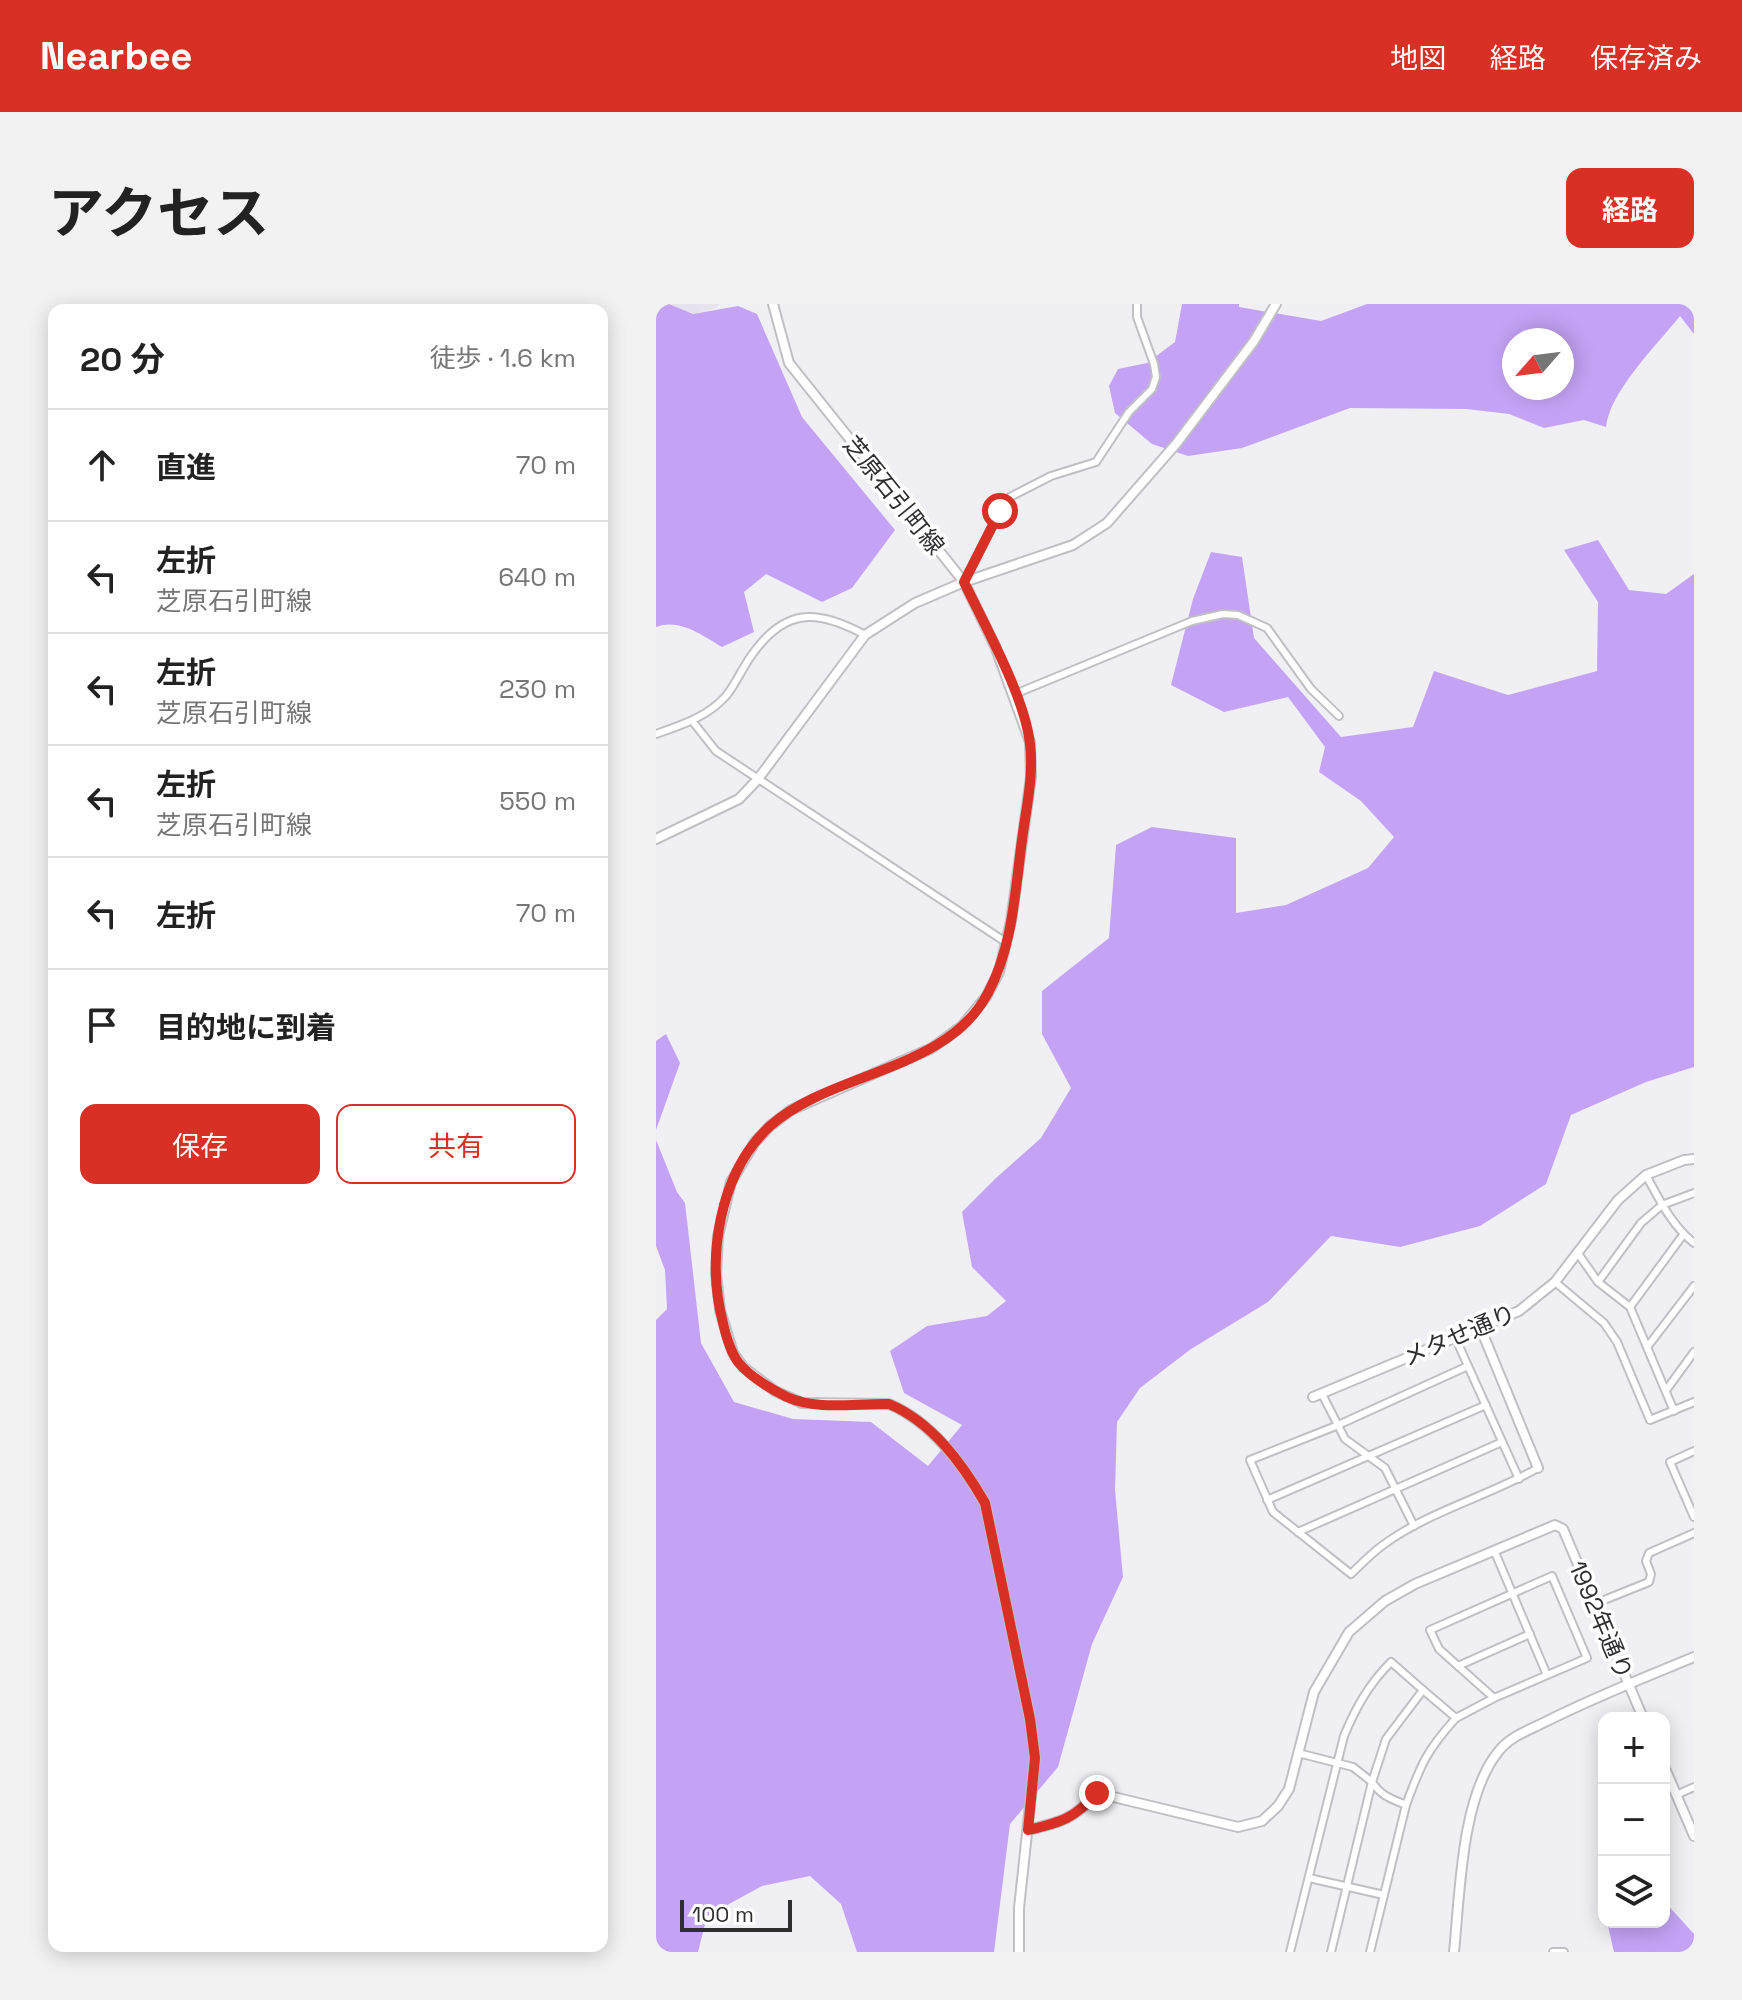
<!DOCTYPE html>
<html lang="ja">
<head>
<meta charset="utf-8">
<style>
  :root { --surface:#fff; --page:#f2f2f2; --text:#222; --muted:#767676; --line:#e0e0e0; --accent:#d93025 }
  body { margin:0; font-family:"Space Grotesk","Noto Sans JP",sans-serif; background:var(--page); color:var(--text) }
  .controls { position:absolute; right:24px; bottom:24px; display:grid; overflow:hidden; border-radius:16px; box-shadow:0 4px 20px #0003 }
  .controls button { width:72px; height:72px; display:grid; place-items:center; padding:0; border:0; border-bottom:2px solid var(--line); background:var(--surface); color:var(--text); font:40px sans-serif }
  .compass { position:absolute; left:846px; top:24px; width:72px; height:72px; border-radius:50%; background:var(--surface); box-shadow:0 4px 20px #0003; rotate:242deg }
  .scale { position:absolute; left:24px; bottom:20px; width:112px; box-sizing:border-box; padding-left:8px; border:4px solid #2e2d2f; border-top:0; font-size:22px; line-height:28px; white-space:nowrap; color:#2e2d2f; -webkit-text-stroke:6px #fff; paint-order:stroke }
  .stop { position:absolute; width:24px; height:24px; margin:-18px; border:6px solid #d93025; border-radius:50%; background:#fff }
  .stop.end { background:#d93025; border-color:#fff; box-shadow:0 2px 8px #0008 }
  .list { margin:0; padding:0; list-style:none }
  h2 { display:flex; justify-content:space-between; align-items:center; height:104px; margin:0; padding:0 32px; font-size:34px }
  h2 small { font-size:26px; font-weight:400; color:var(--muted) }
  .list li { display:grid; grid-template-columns:52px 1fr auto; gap:24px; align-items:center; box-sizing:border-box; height:112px; padding:0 32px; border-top:2px solid var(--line) }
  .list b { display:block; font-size:30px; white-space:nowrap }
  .list p { margin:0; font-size:26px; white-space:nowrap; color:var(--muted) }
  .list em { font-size:26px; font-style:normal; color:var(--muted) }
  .actions { display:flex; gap:16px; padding:24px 32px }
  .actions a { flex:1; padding:18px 0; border:2px solid var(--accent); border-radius:16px; text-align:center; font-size:28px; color:var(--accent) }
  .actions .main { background:var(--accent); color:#fff }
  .icon { flex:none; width:44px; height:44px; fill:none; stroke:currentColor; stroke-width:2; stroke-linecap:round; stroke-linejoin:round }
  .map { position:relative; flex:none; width:1038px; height:1648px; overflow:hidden; border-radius:16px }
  header { display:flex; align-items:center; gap:48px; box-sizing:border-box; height:112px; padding:0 40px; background:var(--accent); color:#fff }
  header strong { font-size:38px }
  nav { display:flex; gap:44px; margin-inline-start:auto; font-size:28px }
  .intro { display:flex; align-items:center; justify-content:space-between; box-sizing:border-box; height:192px; padding:0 48px }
  h1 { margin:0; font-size:56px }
  .button { padding:20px 36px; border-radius:16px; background:var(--accent); color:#fff; font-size:28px; font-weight:700 }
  main { display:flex; gap:48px; padding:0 48px }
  aside { flex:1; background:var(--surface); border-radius:16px; box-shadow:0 4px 20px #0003 }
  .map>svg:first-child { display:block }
  .built { fill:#e6e2ee }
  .forest { fill:#c4a3f6; fill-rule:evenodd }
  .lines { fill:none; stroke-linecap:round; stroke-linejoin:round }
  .street-casing { stroke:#c0bfc3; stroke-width:10 }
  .secondary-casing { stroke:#c0bfc3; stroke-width:12 }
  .street { stroke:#fff; stroke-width:6 }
  .secondary { stroke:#fff; stroke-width:8 }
  .route { stroke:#d93025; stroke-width:10 }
  .labels { text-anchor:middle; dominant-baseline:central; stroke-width:7; stroke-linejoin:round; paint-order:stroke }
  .street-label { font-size:24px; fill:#2e2d2f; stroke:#fff }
</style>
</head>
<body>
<header>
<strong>Nearbee</strong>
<nav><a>地図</a><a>経路</a><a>保存済み</a></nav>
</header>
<div class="intro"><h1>アクセス</h1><a class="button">経路</a></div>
<main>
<aside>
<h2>20 分<small>徒歩 · 1.6 km</small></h2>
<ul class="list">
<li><svg class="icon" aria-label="ahead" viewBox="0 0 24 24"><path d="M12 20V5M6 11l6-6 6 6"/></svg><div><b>直進</b></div><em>70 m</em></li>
<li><svg class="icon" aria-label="left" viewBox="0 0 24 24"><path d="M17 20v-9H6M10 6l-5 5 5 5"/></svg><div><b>左折</b><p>芝原石引町線</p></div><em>640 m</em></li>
<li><svg class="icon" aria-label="left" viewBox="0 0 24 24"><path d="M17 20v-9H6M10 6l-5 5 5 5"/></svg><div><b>左折</b><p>芝原石引町線</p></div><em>230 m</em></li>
<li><svg class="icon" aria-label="left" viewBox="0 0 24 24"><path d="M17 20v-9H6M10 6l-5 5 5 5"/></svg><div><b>左折</b><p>芝原石引町線</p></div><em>550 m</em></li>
<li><svg class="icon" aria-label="left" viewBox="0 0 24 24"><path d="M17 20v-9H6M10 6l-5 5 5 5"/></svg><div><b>左折</b></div><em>70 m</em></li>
<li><svg class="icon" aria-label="arrive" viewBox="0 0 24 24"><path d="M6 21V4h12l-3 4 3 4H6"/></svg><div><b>目的地に到着</b></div></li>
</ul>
<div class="actions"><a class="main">保存</a><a>共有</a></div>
</aside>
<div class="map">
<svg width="1038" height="1648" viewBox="0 0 1038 1648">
  <rect width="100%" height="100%" fill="#f0eff3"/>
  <!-- built -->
  <path class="built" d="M13 0H63L60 4 37 10Z"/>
  <!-- forest -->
  <g class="forest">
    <path d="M0 0H13L37 10 82 2 101 10 146 113 239 226 196 284 166 298 110 270 88 288 98 328 66 343C46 331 23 314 0 323Z"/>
    <path d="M526 0H583V3L665 17 711 0H1038V30L1024 12C1001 41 954 87 950 123L928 116 888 124 853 110 810 105 694 104 586 144 532 152 496 140 459 109 453 82 462 65 491 59 519 38ZM858 36H906V84H858Z"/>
    <path d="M942 236 973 286 1010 290 1038 270V763L990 778 915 811 890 880 824 922 744 943 675 932 612 998 535 1045 484 1084 461 1118 459 1186 467 1273 436 1340 402 1463 354 1520 338 1648H201L185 1600 154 1572 106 1582 51 1612 42 1648H0V1016L11 1005 9 966 0 942V836L21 888 29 899 45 1039 78 1098 137 1115 215 1118 272 1162 306 1121 248 1089 234 1047 271 1022 331 1012 350 997 316 963 306 908 340 874 385 834 415 784 386 730V687L453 634 460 541 496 523 580 534V609L630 601 712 564 738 533 705 497 663 468 669 443 632 393 568 408 515 381 537 295 555 248 586 253 598 334 685 433 757 423 778 367 852 391 941 367 942 298 908 246Z"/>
    <path d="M10 730 24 759 0 826V737Z"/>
    <path d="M1008 1597 1038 1630V1648H958L951 1618H1008Z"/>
  </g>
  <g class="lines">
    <defs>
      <g id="street">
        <path d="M308 278 344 207 354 193 395 172 440 158 473 108 496 85 500 73 498 60 481 13V0"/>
        <path d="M359 390 536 317 567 310 582 311 611 324 655 385 683 412"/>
        <path d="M37 418 60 447 351 639"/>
        <path d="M0 430C26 421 51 413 70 392 79 381 85 367 93 355 127 304 159 304 209 331"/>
        <path d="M990 871C1003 895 1016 922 1038 939"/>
        <path d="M921 948 942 978 974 1003 1018 1107"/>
        <path d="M899 978 948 1019 961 1038 994 1116 1038 1098"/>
        <path d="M942 978 985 919 1006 901 1038 889"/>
        <path d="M974 1003 1027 931"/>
        <path d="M799 1033 812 1062"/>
        <path d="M992 1042 1038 982"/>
        <path d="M1011 1085 1038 1048"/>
        <path d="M666 1090 689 1135 729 1164 758 1222"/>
        <path d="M1038 1147 1014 1158 1038 1213"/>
        <path d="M863 1175 812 1062 680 1122 594 1156 617 1208 695 1270C705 1260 716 1249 727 1241 773 1207 833 1192 882 1164"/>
        <path d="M611 1196 830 1101"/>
        <path d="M642 1228 846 1138"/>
        <path d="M838 1246 891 1371"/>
        <path d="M938 1300 993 1278 995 1270 990 1257 993 1249 1038 1229"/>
        <path d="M802 1362 874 1330"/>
        <path d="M767 1386 800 1414C771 1446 765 1460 750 1501 736 1495 725 1492 716 1478L730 1435Z"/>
        <path d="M800 1414 838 1394 931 1354 896 1272 774 1326 783 1345 838 1394"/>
        <path d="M642 1449 697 1463 716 1478 675 1648"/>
        <path d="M1020 1491 1038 1483"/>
        <path d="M653 1574 728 1591"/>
        <path d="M634 1648 688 1432C700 1403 713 1380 735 1358L767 1386"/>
        <path d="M714 1648 750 1501"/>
        <path d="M897 1648H908"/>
      </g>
      <g id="secondary">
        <path d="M117 0 133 59 308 278 339 342 374 438 375 473 355 617 343 668 330 693 306 722 276 744 135 806 114 822 99 838 75 878 62 932 60 970 64 1006 77 1049 87 1063 119 1087 146 1099 233 1100C276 1118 306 1160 329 1199L374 1415 379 1454 363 1604V1648"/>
        <path d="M0 535 83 495 102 475 209 331 259 299 308 278 417 241 451 219 520 140 598 37 620 0"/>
        <path d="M824 1023 882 1164"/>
        <path d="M657 1093 863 1007 899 978 962 896 990 871 1028 856 1038 855"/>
        <path d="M1008 1462 1038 1532"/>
        <path d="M372 1526C405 1518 418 1515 441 1489L582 1523 606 1517 622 1502 633 1485 658 1388 693 1328 729 1297 759 1280 899 1221 907 1225 987 1414"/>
        <path d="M798 1648C804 1590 805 1494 842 1448 853 1433 871 1427 887 1419 936 1394 987 1374 1038 1353"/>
      </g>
    </defs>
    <!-- street casing -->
    <use href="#street" class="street-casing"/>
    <!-- secondary casing -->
    <use href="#secondary" class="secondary-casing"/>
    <!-- street -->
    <use href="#street" class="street"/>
    <!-- secondary -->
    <use href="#secondary" class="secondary"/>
  </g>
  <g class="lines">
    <!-- route -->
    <path class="route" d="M344 207 308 278C329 322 369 393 374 440 378 472 370 505 366 536 359 587 357 642 332 689 291 768 176 767 114 822 63 869 50 954 67 1019 70 1032 74 1047 82 1058 94 1073 115 1085 131 1093 162 1107 200 1099 233 1100 276 1118 306 1159 329 1199L374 1415 379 1454 372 1526C405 1518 418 1515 441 1489"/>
  </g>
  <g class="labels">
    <!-- street labels -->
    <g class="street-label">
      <text transform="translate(238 191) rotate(51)">芝原石引町線</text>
      <text transform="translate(803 1031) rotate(-23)">メタせ通り</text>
      <text transform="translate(945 1316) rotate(67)">1992年通り</text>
    </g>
  </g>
</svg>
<div class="controls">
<button>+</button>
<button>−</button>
<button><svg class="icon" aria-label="layers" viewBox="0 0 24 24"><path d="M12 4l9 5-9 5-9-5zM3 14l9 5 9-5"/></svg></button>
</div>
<svg class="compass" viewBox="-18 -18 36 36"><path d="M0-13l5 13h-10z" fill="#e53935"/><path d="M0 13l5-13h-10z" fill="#767676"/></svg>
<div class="scale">100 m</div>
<div class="stop" style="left:344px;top:207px"></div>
<div class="stop end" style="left:441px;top:1489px"></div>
</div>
</main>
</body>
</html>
